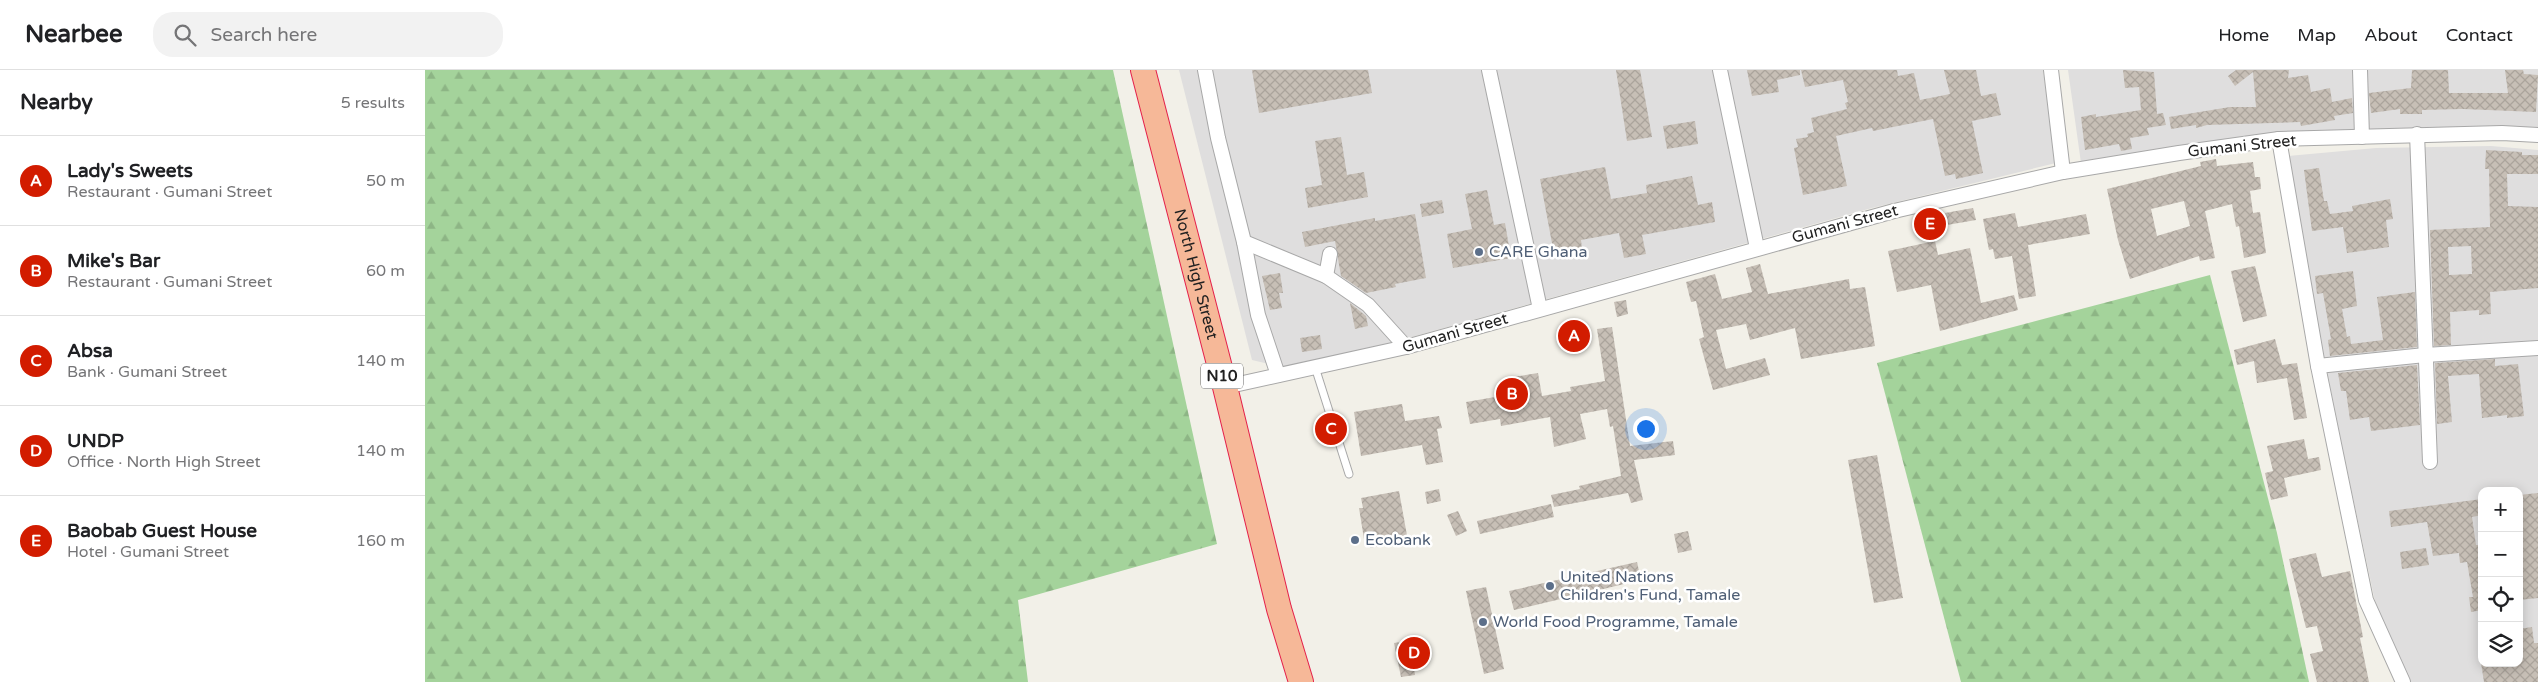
<!DOCTYPE html>
<html lang="en">
<head>
<meta charset="utf-8">
<style>
  :root { --surface:#fff; --page:#f2f2f2; --text:#202124; --muted:#757577; --line:#e0e0e0; --accent:#d21c00 }
  body { margin:0; font-family:"Varela Round",sans-serif; background:var(--page); color:var(--text) }
  .controls { position:absolute; right:15px; bottom:15px; display:grid; overflow:hidden; border-radius:10px; box-shadow:0 2px 12px #0003 }
  .controls button { width:45px; height:45px; display:grid; place-items:center; padding:0; border:0; border-bottom:1px solid var(--line); background:var(--surface); color:var(--text); font:25px sans-serif }
  .you { position:absolute; left:1220px; top:358px; width:18px; height:18px; margin:-12px; border:4px solid #fff; border-radius:50%; background:#1a73e8; box-shadow:0 0 0 8px #1a73e833 }
  .badge { display:grid; place-items:center; width:32px; height:32px; border-radius:50%; background:var(--accent); color:#fff; font-size:16px; font-weight:700 }
  .pin { position:absolute; translate:-50% -50%; border:2px solid #fff; box-shadow:0 1px 5px #0006 }
  .list { margin:0; padding:0; list-style:none }
  h2 { display:flex; justify-content:space-between; align-items:center; height:65px; margin:0; padding:0 20px; font-size:21px }
  h2 small { font-size:16px; font-weight:400; color:var(--muted) }
  .list li { display:grid; grid-template-columns:32px 1fr auto; gap:15px; align-items:center; box-sizing:border-box; height:90px; padding:0 20px; border-top:1px solid var(--line) }
  .list b { display:block; font-size:19px; white-space:nowrap }
  .list p { margin:0; font-size:16px; white-space:nowrap; color:var(--muted) }
  .list em { font-size:16px; font-style:normal; color:var(--muted) }
  .icon { flex:none; width:28px; height:28px; fill:none; stroke:currentColor; stroke-width:2; stroke-linecap:round; stroke-linejoin:round }
  .map { position:relative; flex:none; width:2113px; height:612px; overflow:hidden }
  header { display:flex; align-items:center; gap:30px; box-sizing:border-box; height:70px; padding:0 25px; background:var(--surface); border-bottom:1px solid var(--line) }
  header strong { font-size:24px }
  nav { display:flex; gap:28px; margin-inline-start:auto; font-size:18px }
  .search { width:350px; height:45px; background:var(--page); display:flex; align-items:center; gap:12px; box-sizing:border-box; padding:0 18px; border-radius:20px; color:var(--muted); font-size:19px }
  main { display:flex }
  aside { flex:1; background:var(--surface) }
  .map>svg:first-child { display:block }
  .residential { fill:#dfdede; fill-rule:evenodd }
  .forest { fill:url(#forest-firs) }
  .building { fill:url(#building-cross-hatch); fill-rule:evenodd }
  .lines { fill:none; stroke-linecap:round; stroke-linejoin:round }
  .service-casing { stroke:#a8a8a8; stroke-width:9 }
  .minor-casing { stroke:#a8a8a8; stroke-width:16 }
  .trunk-casing { stroke:#e4204a; stroke-width:26 }
  .service { stroke:#fff; stroke-width:7 }
  .minor { stroke:#fff; stroke-width:14 }
  .trunk { stroke:#f6b898; stroke-width:24 }
  .service-dot { fill:#5c6f8a; stroke:#fff; stroke-width:2 }
  .labels { text-anchor:middle; dominant-baseline:central; stroke-width:5; stroke-linejoin:round; paint-order:stroke }
  .shield { fill:#fff; stroke:#646464; stroke-width:1 }
  .shield-label { font-size:15px; font-weight:bold; fill:#212121 }
  .street-label { font-size:16px; fill:#212121; stroke:#fff }
  .service-label { font-size:16px; fill:#4e5e75; stroke:#fff; text-anchor:start }
</style>
</head>
<body>
<header>
<strong>Nearbee</strong>
<div class="search"><svg class="icon" aria-label="search" viewBox="0 0 24 24"><circle cx="10" cy="10" r="6"/><path d="M15 15l6 6"/></svg>Search here</div>
<nav><a>Home</a><a>Map</a><a>About</a><a>Contact</a></nav>
</header>
<main>
<aside>
<h2>Nearby<small>5 results</small></h2>
<ul class="list">
<li><span class="badge">A</span><div><b>Lady's Sweets</b><p>Restaurant · Gumani Street</p></div><em>50 m</em></li>
<li><span class="badge">B</span><div><b>Mike's Bar</b><p>Restaurant · Gumani Street</p></div><em>60 m</em></li>
<li><span class="badge">C</span><div><b>Absa</b><p>Bank · Gumani Street</p></div><em>140 m</em></li>
<li><span class="badge">D</span><div><b>UNDP</b><p>Office · North High Street</p></div><em>140 m</em></li>
<li><span class="badge">E</span><div><b>Baobab Guest House</b><p>Hotel · Gumani Street</p></div><em>160 m</em></li>
</ul>
</aside>
<div class="map">
<svg width="2113" height="612" viewBox="0 0 2113 612">
  <defs>
    <pattern id="forest-firs" width="22" height="20" patternUnits="userSpaceOnUse" patternTransform="scale(1.25)"><rect width="22" height="20" fill="#a4d39b"/><path d="M5 1l3.5 6h-7zM16 11l3.5 6h-7z" fill="#8db585"/></pattern>
    <pattern id="building-cross-hatch" width="8" height="8" patternUnits="userSpaceOnUse" patternTransform="scale(1.25)"><rect width="8" height="8" fill="#c7bfb6"/><path d="M0 0l8 8M0 8l8-8" fill="none" stroke="#aba49c"/></pattern>
  </defs>
  <rect width="100%" height="100%" fill="#f2f0e8"/>
  <!-- residential -->
  <g class="residential">
    <path d="M754 0H1618L1631 93 1447 138 922 285 860 298 827 290Z"/>
    <path d="M1643 0H2113V59L2070 56 1953 59 1813 67 1656 93Z"/>
    <path d="M2066 76 2113 80V612H1969L1962 588 1920 390 1879 188 1863 86 1951 78ZM2057 421H2094V593H2057Z"/>
  </g>
  <!-- forest -->
  <g class="forest">
    <path d="M0 0H688L792 474 593 530 603 612H0Z"/>
    <path d="M1785 205 1852 463 1884 612H1536L1452 293Z"/>
  </g>
  <!-- building -->
  <g class="building">
    <path d="M827 0H943L947 23 834 43Z"/>
    <path d="M1191 0H1215L1227 67 1202 71Z"/>
    <path d="M1322 0H1375V5L1352 10 1354 22 1327 26Z"/>
    <path d="M1376 0H1472L1473 6 1489 3 1495 30 1525 24 1519 0H1551L1556 26 1571 23 1576 45 1547 51 1558 103 1531 109 1530 104 1520 106 1508 49 1448 61 1447 58 1411 66 1422 116 1378 125 1369 78 1373 77 1371 69 1383 67 1382 64 1389 62 1386 48 1422 39 1420 33 1423 32 1418 10 1380 17Z"/>
    <path d="M1698 0 1729 2 1732 44 1738 43 1741 55 1722 58 1724 65 1705 68 1707 79 1696 81 1694 74 1660 80 1656 47 1671 44V47L1716 40 1714 17 1700 18Z"/>
    <path d="M1811 0H1864L1863 8 1883 5 1886 22 1905 18 1907 32 1927 28 1928 43 1909 46 1910 50 1876 56 1875 52 1782 55 1771 58V55L1746 59 1744 47 1805 37H1831L1828 2 1810 16 1803 6Z"/>
    <path d="M1987 0H2023L2024 23H2083L2080 0H2098L2099 4 2113 5 2111 42 2038 39 1997 40V44H1975V39L1946 43 1944 23 1986 18Z"/>
    <path d="M1270 51 1273 74 1242 79 1238 56Z"/>
    <path d="M916 67 922 105 939 102 943 127 883 138 880 118 897 115 890 71Z"/>
    <path d="M2061 80 2097 82V85H2113V104H2082L2083 136 2113 137V218L2065 222 2066 244 2054 245V240L2025 242 2026 275 2009 276 2005 160 2065 157 2064 99H2060ZM2046 176 2047 204 2024 205 2023 177Z"/>
    <path d="M1791 89 1792 96 1828 92 1830 107H1835L1836 119 1825 121 1828 143 1835 142 1841 183 1819 188 1814 156 1811 157 1807 134 1780 141 1790 188 1775 191 1774 186 1705 209 1693 170 1682 119 1776 96 1775 92ZM1759 131 1765 156 1732 166 1726 139Z"/>
    <path d="M1180 97 1186 129 1222 123 1221 115 1267 106 1273 135 1287 132 1290 152 1217 165 1221 184 1199 188 1194 163 1156 170 1157 179 1129 184 1115 109Z"/>
    <path d="M1894 98 1899 131H1902L1905 144 1928 141 1927 136 1965 129 1968 149 1961 150 1964 177 1922 183 1918 157 1887 161 1879 100Z"/>
    <path d="M1062 120 1069 155 1080 153 1086 188 1028 198 1022 164 1047 159 1040 124Z"/>
    <path d="M1017 130 1019 143 997 147 995 134Z"/>
    <path d="M1548 138 1551 150 1522 155 1520 143Z"/>
    <path d="M1590 143 1593 157 1661 144 1665 164 1603 175 1611 226 1594 229 1587 186 1570 189 1568 179 1564 180 1558 149Z"/>
    <path d="M990 144 1001 208 970 214 971 217 941 223 916 206 910 171 880 177 877 162 950 148V151Z"/>
    <path d="M1510 171 1513 185 1545 178 1556 233 1589 225 1593 240 1515 261 1506 215 1472 222 1463 181Z"/>
    <path d="M1335 194 1343 224 1424 209 1425 219 1440 217 1450 276 1376 289 1370 258 1325 270 1321 254 1291 260 1301 299 1340 288 1345 305 1288 320 1274 269 1279 267 1271 231 1266 232 1261 212 1290 204 1297 229 1327 222 1321 198Z"/>
    <path d="M1830 196 1842 246 1818 252 1806 201Z"/>
    <path d="M1928 201 1932 236 1917 239 1922 267 1925 266 1926 274 1958 270 1952 227 1990 222 1992 277 1905 286 1903 270 1906 269 1898 223 1892 224 1890 206Z"/>
    <path d="M855 203 858 223H854L857 238 845 240 837 206Z"/>
    <path d="M1201 230 1203 244 1192 247 1189 232Z"/>
    <path d="M925 233 941 246 943 256 930 259Z"/>
    <path d="M1187 257 1205 376 1248 371 1250 385 1209 390 1218 430 1206 433 1203 423 1129 437 1126 425 1155 419 1154 416 1196 406 1188 356 1185 357 1182 339 1155 344 1161 369 1129 377 1125 347 1076 356 1075 349 1045 354 1041 332 1076 326 1075 319 1083 308 1113 303 1117 326 1146 321 1145 317 1180 311 1172 259Z"/>
    <path d="M895 265 897 279 877 282 875 268Z"/>
    <path d="M1850 269 1857 295 1872 293 1882 348 1869 350 1862 308 1832 313 1829 291 1812 295 1809 280Z"/>
    <path d="M2070 289V296L2093 294 2099 346 2082 348V345L2057 348 2054 304 2023 306 2027 352 2012 354 2010 293Z"/>
    <path d="M1992 295 1995 355 1946 361 1944 347 1925 350 1921 321H1916L1913 303Z"/>
    <path d="M977 334 980 351 1014 346 1017 358 1012 359 1018 392 1001 395 997 375 936 386 929 342Z"/>
    <path d="M1879 369 1883 389 1894 387 1896 400 1859 408 1863 426 1846 430 1840 403 1848 401 1842 376Z"/>
    <path d="M1452 385 1478 528 1449 533 1423 390Z"/>
    <path d="M1014 419 1016 431 1002 434 1000 422Z"/>
    <path d="M974 421 983 471 945 478 943 469H939L934 438H938L936 428Z"/>
    <path d="M2113 423V528L2094 530V425Z"/>
    <path d="M2057 429V445L2047 447 2051 475H2057V540L2046 542 2044 527H2048L2042 492 2035 493 2034 483 2008 486 2002 452 1966 457 1964 441Z"/>
    <path d="M1126 434 1129 447 1055 464 1052 451Z"/>
    <path d="M1033 441 1042 461 1031 466 1022 445Z"/>
    <path d="M1263 461 1267 480 1253 483 1249 464Z"/>
    <path d="M2001 478 2004 495 1977 499 1975 482Z"/>
    <path d="M1891 483 1897 507 1925 501 1938 567 1935 568 1944 612H1892L1885 584 1898 581 1892 556 1881 558 1864 489Z"/>
    <path d="M1212 492 1216 510 1089 540 1084 521Z"/>
    <path d="M1061 517 1079 599 1059 604 1041 521Z"/>
    <path d="M2107 557 2109 573H2113V612H2059L2056 593H2094V559Z"/>
    <path d="M983 571V576H986L990 605 976 607 969 573Z"/>
  </g>
  <g class="lines">
    <defs>
      <path id="service" d="M890 297 924 404"/>
      <g id="minor">
        <path d="M780 0 793 68 819 172 901 206 943 235 981 277"/>
        <path d="M1064 0 1115 239"/>
        <path d="M1295 0 1332 178"/>
        <path d="M1626 0 1638 102"/>
        <path d="M1935 0 1937 67"/>
        <path d="M1992 64 2005 392"/>
        <path d="M1854 69 1893 296 1941 530 1978 612"/>
        <path d="M819 172 833 245 853 305"/>
        <path d="M901 206 905 184"/>
        <path d="M1893 296 2000 285 2113 278"/>
        <path d="M800 317 981 277 1469 141 1638 102 1754 83 1854 69 2077 63 2113 65"/>
      </g>
      <g id="trunk">
        <path id="s1" d="M718 0 800 317 854 539 876 612"/>
      </g>
    </defs>
    <!-- service casing -->
    <use href="#service" class="service-casing"/>
    <!-- minor casing -->
    <use href="#minor" class="minor-casing"/>
    <!-- trunk casing -->
    <use href="#trunk" class="trunk-casing"/>
    <!-- service -->
    <use href="#service" class="service"/>
    <!-- minor -->
    <use href="#minor" class="minor"/>
    <!-- trunk -->
    <use href="#trunk" class="trunk"/>
  </g>
  <!-- markers -->
  <g class="service-dot">
    <circle cx="1054" cy="182" r="5"/>
    <circle cx="930" cy="470" r="5"/>
    <circle cx="1125" cy="516" r="5"/>
    <circle cx="1058" cy="552" r="5"/>
  </g>
  <g class="labels">
    <!-- shield labels -->
    <rect class="shield" x="776" y="293.5" width="42" height="25" rx="4"/>
    <g class="shield-label">
      <text x="797" y="306">N10</text>
    </g>
    <!-- street labels -->
    <g class="street-label">
      <text transform="translate(1817 76) rotate(-6)">Gumani Street</text>
      <text transform="translate(1420 154) rotate(-15)">Gumani Street</text>
      <text stroke="none"><textPath href="#s1" startOffset="211">North High Street</textPath></text>
      <text transform="translate(1030 263) rotate(-16)">Gumani Street</text>
    </g>
    <!-- service labels -->
    <g class="service-label">
      <text x="1064" y="182">CARE Ghana</text>
      <text x="940" y="470">Ecobank</text>
      <text x="1135" y="507">United Nations<tspan x="1135" dy="18">Children's Fund, Tamale</tspan></text>
      <text x="1068" y="552">World Food Programme, Tamale</text>
    </g>
  </g>
</svg>
<div class="controls">
<button>+</button>
<button>−</button>
<button><svg class="icon" aria-label="locate" viewBox="0 0 24 24"><circle cx="12" cy="12" r="6"/><path d="M12 2v4M12 18v4M2 12h4M18 12h4"/></svg></button>
<button><svg class="icon" aria-label="layers" viewBox="0 0 24 24"><path d="M12 4l9 5-9 5-9-5zM3 14l9 5 9-5"/></svg></button>
</div>
<div class="you"></div>
<div class="pin badge" style="left:1149px;top:266px">A</div>
<div class="pin badge" style="left:1087px;top:324px">B</div>
<div class="pin badge" style="left:906px;top:359px">C</div>
<div class="pin badge" style="left:989px;top:583px">D</div>
<div class="pin badge" style="left:1505px;top:154px">E</div>
</div>
</main>
</body>
</html>
